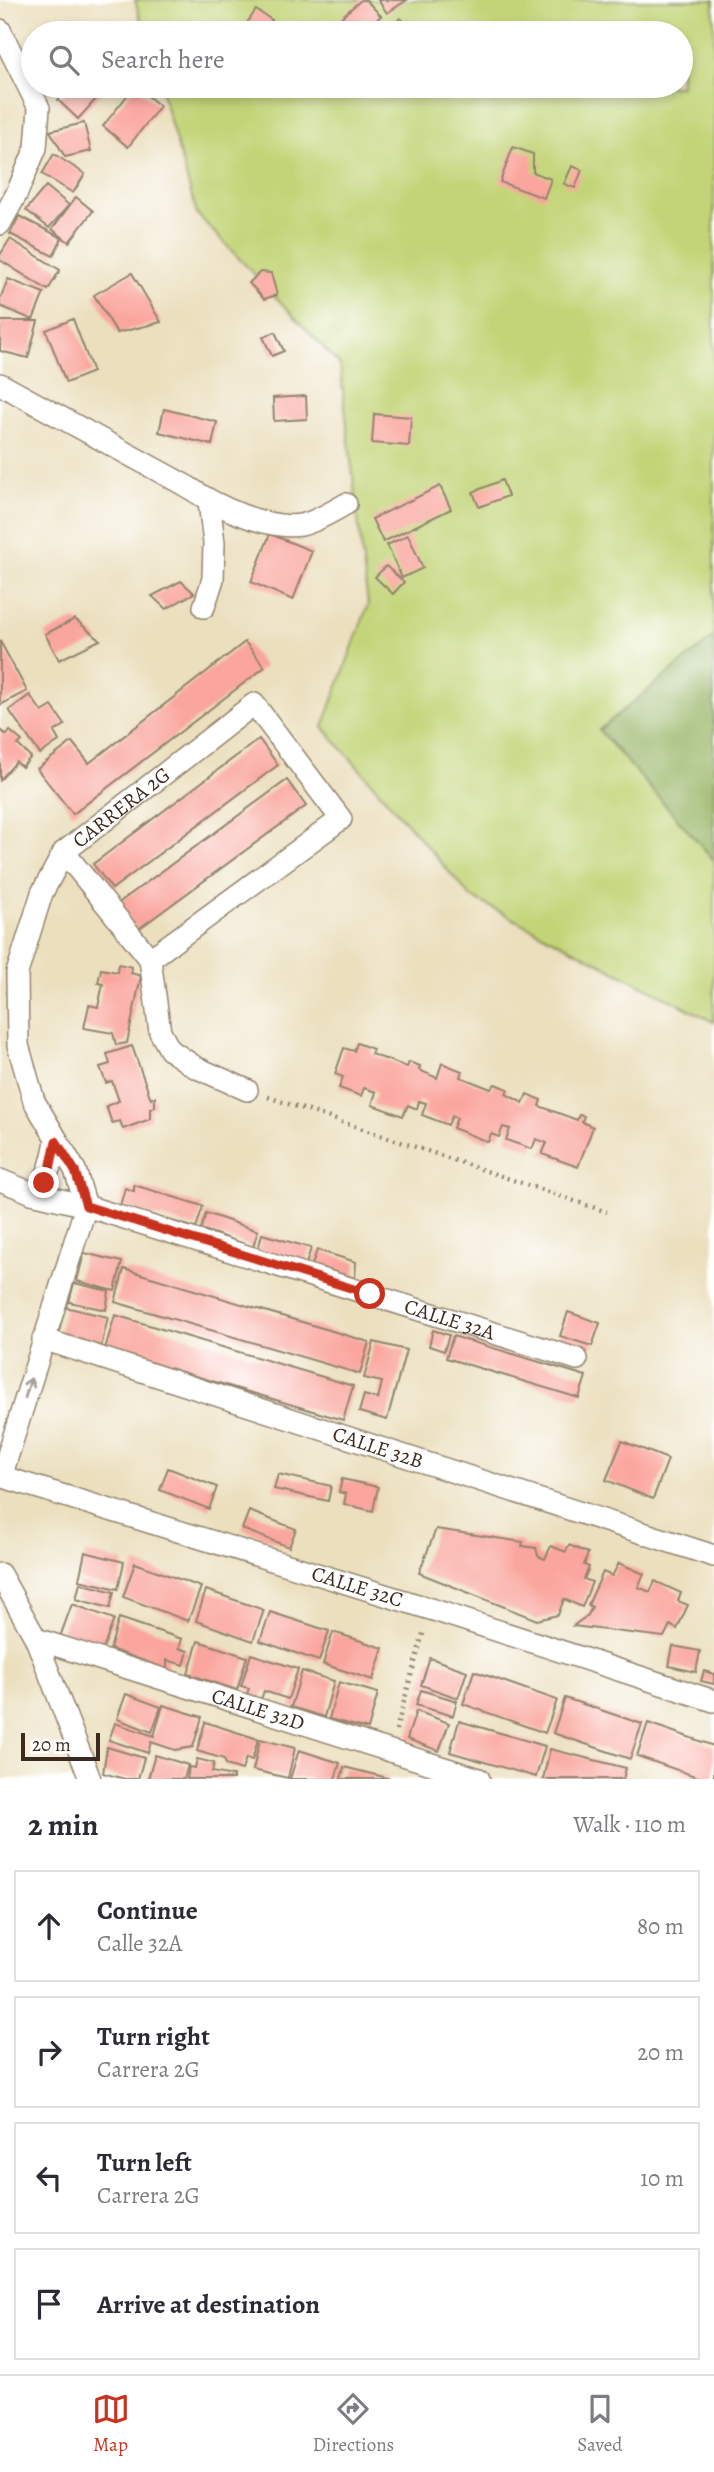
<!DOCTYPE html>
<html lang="en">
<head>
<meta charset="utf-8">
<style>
  :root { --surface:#fff; --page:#f7f7f7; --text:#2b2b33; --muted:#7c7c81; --line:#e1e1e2; --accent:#c8321e }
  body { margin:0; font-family:Alegreya,serif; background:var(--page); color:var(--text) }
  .scale { position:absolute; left:21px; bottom:18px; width:79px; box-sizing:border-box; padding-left:7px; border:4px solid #3b2a1e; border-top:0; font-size:19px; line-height:24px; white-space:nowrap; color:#3b2a1e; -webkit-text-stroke:5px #fff; paint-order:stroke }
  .stop { position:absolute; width:21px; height:21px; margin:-16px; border:5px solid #c8321e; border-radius:50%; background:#fff }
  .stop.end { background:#c8321e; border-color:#fff; box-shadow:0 2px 7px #0008 }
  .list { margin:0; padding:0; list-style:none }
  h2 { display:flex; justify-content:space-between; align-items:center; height:91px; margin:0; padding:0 28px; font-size:30px }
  h2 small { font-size:23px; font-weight:400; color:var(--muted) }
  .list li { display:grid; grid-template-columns:46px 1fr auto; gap:21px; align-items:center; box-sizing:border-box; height:112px; margin:0 14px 14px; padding:0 14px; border:2px solid var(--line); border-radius:0px }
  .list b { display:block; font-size:26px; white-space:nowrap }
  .list p { margin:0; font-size:23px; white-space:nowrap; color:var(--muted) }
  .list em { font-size:23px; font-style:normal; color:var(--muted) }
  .icon { flex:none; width:38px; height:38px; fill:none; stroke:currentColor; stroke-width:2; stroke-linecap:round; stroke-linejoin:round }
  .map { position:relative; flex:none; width:714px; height:1779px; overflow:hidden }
  .search { position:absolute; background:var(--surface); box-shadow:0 4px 10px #0003; left:21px; right:21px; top:21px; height:77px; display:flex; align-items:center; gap:18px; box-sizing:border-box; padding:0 24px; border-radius:38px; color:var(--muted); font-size:26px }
  .sheet { height:595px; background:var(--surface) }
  nav { display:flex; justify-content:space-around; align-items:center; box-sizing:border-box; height:98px; border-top:2px solid var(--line); background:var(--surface); font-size:19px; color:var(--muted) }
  nav a { display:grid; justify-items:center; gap:4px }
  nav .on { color:var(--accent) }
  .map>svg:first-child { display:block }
  .green { fill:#c2d477; stroke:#7e7f4a; stroke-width:2 }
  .forest { fill:#99b668; stroke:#6a7043; stroke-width:2 }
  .building { fill:#faa59d }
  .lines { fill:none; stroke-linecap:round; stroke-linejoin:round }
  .minor-casing { stroke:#93846e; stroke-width:24 }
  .path { stroke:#93846e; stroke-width:4.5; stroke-dasharray:2 5; stroke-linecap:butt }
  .minor { stroke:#fff; stroke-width:21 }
  .oneway { stroke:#a79f9a }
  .route { stroke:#c8321e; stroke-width:9 }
  .labels { text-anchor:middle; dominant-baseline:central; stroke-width:5; stroke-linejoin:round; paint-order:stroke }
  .street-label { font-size:21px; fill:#3b2a1e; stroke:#fff }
</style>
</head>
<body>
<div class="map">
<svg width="714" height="1779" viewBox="0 0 714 1779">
  <rect width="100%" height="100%" fill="#fff"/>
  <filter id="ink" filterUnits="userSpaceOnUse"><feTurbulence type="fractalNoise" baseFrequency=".0143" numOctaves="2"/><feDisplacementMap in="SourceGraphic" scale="14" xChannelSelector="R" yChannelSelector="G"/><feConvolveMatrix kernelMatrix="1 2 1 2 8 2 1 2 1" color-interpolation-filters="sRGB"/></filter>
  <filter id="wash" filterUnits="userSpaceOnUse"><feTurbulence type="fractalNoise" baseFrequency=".00686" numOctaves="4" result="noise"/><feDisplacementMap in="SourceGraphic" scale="28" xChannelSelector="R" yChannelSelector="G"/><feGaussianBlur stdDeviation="1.57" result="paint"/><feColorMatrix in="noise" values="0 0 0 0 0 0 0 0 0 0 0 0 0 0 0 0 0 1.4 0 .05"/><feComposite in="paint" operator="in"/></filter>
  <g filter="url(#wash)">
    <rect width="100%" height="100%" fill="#ebdfbe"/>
    <!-- green -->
    <path class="green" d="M135 0H714V637L599 730 714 860V1022L471 897 323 727 368 605 340 365 197 214 160 86H681V33H144Z"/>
    <!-- forest -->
    <path class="forest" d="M714 637V860L599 730Z"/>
    <g id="blocks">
      <!-- building -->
      <g class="building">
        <path d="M361 0H366L381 16 361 33H348L337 21Z"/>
        <path d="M378 0H407L387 13Z"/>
        <path d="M256 10 272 20 264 33 247 23Z"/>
        <path d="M400 18 419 33H388Z"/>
        <path d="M72 86H108L78 119 58 100Z"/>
        <path d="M135 86 160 106 128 147 103 126Z"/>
        <path d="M84 123 91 151 65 157 50 131Z"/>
        <path d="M513 147 533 154V172L551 179 544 198 500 182Z"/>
        <path d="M54 154 85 174 73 193 42 174Z"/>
        <path d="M572 166 582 170 575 188 564 184Z"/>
        <path d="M46 186 69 205 49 228 26 210Z"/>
        <path d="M76 197 93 211 69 242 52 229Z"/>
        <path d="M19 216 62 238 53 256 10 234Z"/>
        <path d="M10 239 60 270 48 290 0 260V255Z"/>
        <path d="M260 272 271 273 277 295 264 299 249 283Z"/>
        <path d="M132 273 161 322 117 333 94 295Z"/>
        <path d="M8 279 44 293 33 320 0 306V299Z"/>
        <path d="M73 319 93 372 66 383 46 330Z"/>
        <path d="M0 321H38L28 358 0 351Z"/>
        <path d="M275 332 284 351 272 356 263 337Z"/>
        <path d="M306 396 307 419 274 421 273 398Z"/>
        <path d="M164 409 217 422 212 445 159 432Z"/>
        <path d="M374 414 411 417 409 446 372 443Z"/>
        <path d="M502 480 508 496 479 507 473 492Z"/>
        <path d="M440 486 451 509 383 542 372 519Z"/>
        <path d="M270 534 312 551 293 600 251 582Z"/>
        <path d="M408 535 423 568 402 578 387 545Z"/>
        <path d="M386 566 404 582 393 594 375 577Z"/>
        <path d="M181 581 194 593 166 609 152 596Z"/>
        <path d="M75 619 100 640 59 660 45 634Z"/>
        <path d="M0 641 27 691 0 705Z"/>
        <path d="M245 642 265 667 73 814 37 769 72 742 89 763Z"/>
        <path d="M30 695 42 712 52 706 65 725 54 732 59 741 40 754 9 710Z"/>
        <path d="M0 730 7 735 10 731 22 741 18 745 31 757 22 767 16 762 0 780Z"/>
        <path d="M259 739 278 765 112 889 93 864Z"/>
        <path d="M287 780 306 806 137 930 117 904Z"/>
        <path d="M118 964 132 967 131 973 141 976 127 1043 116 1045 113 1033 84 1028 89 1005 98 1007 103 984 98 983 101 969 117 972Z"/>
        <path d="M357 1043 373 1049 371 1054 407 1067 409 1062 420 1066 419 1070 437 1078 442 1063 462 1071 460 1077 491 1089 495 1084 508 1089 506 1094 523 1103 527 1094 541 1100 539 1106 577 1120 579 1115 584 1116 582 1122 593 1127 578 1167 542 1154 547 1143 536 1139 532 1149 506 1140 510 1129 503 1127 499 1137 491 1134 488 1142 453 1128 457 1118 452 1116 448 1125 422 1115 426 1103 419 1101 417 1109 408 1105 403 1116 372 1105 376 1092 364 1088 361 1096 339 1088 343 1077 335 1074 344 1048 354 1051Z"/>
        <path d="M132 1046 151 1099 155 1097V1107L150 1109V1119L123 1129 120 1121 112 1123 106 1106 119 1101 112 1081 106 1083 100 1067 110 1064 107 1054Z"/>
        <path d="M134 1185 203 1206 196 1228 120 1206 125 1188 134 1191Z"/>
        <path d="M206 1213 258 1231 253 1247 201 1229Z"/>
        <path d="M262 1234 311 1248 306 1264 258 1249Z"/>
        <path d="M317 1250 356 1262 355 1278 312 1265Z"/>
        <path d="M84 1253 122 1262 115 1291 77 1281Z"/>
        <path d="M124 1269 369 1342 360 1374 115 1302Z"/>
        <path d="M74 1283 109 1291 106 1310 69 1302Z"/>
        <path d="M65 1307 108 1317 101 1347 58 1336Z"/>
        <path d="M568 1312 600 1323 592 1346 560 1336Z"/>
        <path d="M115 1315 353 1386 343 1420 105 1349Z"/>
        <path d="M433 1330 449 1335 444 1351 429 1346Z"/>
        <path d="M453 1336 586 1376 579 1398 446 1358Z"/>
        <path d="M374 1342 406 1350 387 1420 359 1412 364 1395 378 1399 382 1382 364 1378Z"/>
        <path d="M622 1441 668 1459 653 1499 606 1480Z"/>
        <path d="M168 1468 217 1487 209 1509 160 1490Z"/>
        <path d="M278 1474 331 1486 328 1501 274 1489Z"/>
        <path d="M342 1479 378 1487 373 1511 344 1504 346 1494 339 1492Z"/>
        <path d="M249 1511 296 1529 289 1547 242 1529Z"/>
        <path d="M436 1529 523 1542 522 1546 536 1548 538 1556 545 1559 551 1546 566 1552 569 1545 588 1553 584 1565 589 1567 584 1579 592 1582 582 1607 564 1599 558 1615 537 1620 419 1573Z"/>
        <path d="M85 1552 124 1562 118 1589 79 1580Z"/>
        <path d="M135 1563 201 1587 188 1621 123 1597Z"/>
        <path d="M619 1563 644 1574 638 1587 650 1592 655 1581 681 1593 678 1601 688 1605 677 1629 670 1625 664 1637 573 1626 588 1615 592 1607 588 1605 603 1572 612 1576Z"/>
        <path d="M80 1583 114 1592 110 1608 76 1599Z"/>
        <path d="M206 1590 264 1610 253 1641 196 1621Z"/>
        <path d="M72 1604 114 1619 102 1652 60 1637Z"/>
        <path d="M270 1612 329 1631 319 1661 260 1641Z"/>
        <path d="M119 1618 182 1639 179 1648 188 1651 184 1665 167 1660V1669L110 1649Z"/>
        <path d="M333 1632 383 1648 373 1680 323 1664Z"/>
        <path d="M198 1641 247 1657 237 1690 188 1674Z"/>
        <path d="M673 1646 700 1651 696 1672 669 1666Z"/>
        <path d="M251 1654 298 1669 288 1699 264 1691 261 1699 247 1694 249 1688 241 1686Z"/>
        <path d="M430 1658 467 1671 458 1698 421 1685Z"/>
        <path d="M302 1671 334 1681 324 1717 291 1707Z"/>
        <path d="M474 1671 557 1700 545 1733 463 1704Z"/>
        <path d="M704 1671 714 1674V1684L701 1681Z"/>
        <path d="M339 1682 378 1693 368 1729 329 1719Z"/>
        <path d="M421 1690 457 1701 453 1716 416 1705Z"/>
        <path d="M126 1694 161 1707 152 1732 117 1719Z"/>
        <path d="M565 1698 642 1724 630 1759 553 1733Z"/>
        <path d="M163 1705 202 1717 193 1747 175 1750 151 1742 148 1753 109 1740 115 1723 154 1736Z"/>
        <path d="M416 1711 449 1723 439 1751 407 1739Z"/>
        <path d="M459 1721 545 1746 536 1777 450 1752Z"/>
        <path d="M205 1722 258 1739 252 1760 246 1758 242 1770 226 1765 224 1759 197 1751Z"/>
        <path d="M648 1723 714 1746V1779H703L637 1756Z"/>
        <path d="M260 1739 295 1748 288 1778 253 1770Z"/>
        <path d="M107 1747 144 1758 138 1779H125L103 1773Z"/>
        <path d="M550 1749 626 1768 623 1779H543Z"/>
        <path d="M299 1750 340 1763 335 1779H290Z"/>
        <path d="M155 1755 188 1765 184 1779H148Z"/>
        <path d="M197 1759 214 1763 212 1772 233 1776V1779H187L189 1767 195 1768Z"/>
        <path d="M344 1767 388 1778 387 1779H341Z"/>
      </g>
    </g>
  </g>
  <g filter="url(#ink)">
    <use href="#blocks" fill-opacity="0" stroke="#93846e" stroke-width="2"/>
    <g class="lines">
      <defs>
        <g id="minor">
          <path d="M0 30 39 108 36 148 16 195 0 224"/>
          <path d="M0 384 188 487C216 506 266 530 301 525 316 522 333 511 346 504"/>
          <path d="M204 607 213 579 214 543 209 501"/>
          <path d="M64 852 150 959 160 1032 170 1050 195 1067 247 1090"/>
          <path id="s1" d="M0 1180 32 1193 86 1206 577 1359"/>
          <path d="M32 1193C49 1178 52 1163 56 1141"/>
          <path id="s2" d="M43 1339 714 1556"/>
          <path id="s3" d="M0 1476 440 1612 714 1701"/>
          <path id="s4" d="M1 1477 86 1206 75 1170 34 1101 18 1045 17 973 42 893 64 852 254 704 341 819 150 959"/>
          <path d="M0 1574 36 1639 90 1779"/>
          <path id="s5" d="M36 1639 479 1779"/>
        </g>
      </defs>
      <!-- minor casing -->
      <use href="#minor" class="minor-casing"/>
      <!-- path -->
      <g class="path">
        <path d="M268 1097 607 1212"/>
        <path d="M396 1730 424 1630"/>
      </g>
      <!-- minor -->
      <use href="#minor" class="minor"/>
    </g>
    <!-- one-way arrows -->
    <defs><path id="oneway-shaft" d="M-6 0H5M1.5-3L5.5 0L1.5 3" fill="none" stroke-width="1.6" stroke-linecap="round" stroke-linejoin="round" transform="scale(1.75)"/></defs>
    <use class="oneway" href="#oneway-shaft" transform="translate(28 1388) rotate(-73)"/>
  </g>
  <g class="lines" filter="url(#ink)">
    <!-- route -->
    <path class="route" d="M44 1183 50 1169 56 1141 75 1171 86 1206 370 1294"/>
  </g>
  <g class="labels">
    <!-- street labels -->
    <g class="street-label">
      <text stroke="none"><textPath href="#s4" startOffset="735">CARRERA 2G</textPath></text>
      <text stroke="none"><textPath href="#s1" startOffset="471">CALLE 32A</textPath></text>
      <text stroke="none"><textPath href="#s2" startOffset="352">CALLE 32B</textPath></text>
      <text stroke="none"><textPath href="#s3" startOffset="374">CALLE 32C</textPath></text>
      <text stroke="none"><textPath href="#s5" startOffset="233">CALLE 32D</textPath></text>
    </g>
  </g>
</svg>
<div class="scale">20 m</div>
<div class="stop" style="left:370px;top:1294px"></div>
<div class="stop end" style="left:44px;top:1183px"></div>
<div class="search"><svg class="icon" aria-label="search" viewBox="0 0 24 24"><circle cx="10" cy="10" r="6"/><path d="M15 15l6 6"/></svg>Search here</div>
</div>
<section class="sheet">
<h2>2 min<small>Walk · 110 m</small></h2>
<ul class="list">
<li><svg class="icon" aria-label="ahead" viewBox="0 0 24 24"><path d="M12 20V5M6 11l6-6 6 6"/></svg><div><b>Continue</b><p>Calle 32A</p></div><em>80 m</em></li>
<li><svg class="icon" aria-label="right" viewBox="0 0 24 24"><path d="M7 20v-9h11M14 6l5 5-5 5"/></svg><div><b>Turn right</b><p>Carrera 2G</p></div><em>20 m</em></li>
<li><svg class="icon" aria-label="left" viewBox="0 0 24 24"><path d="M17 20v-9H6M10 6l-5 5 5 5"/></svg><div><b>Turn left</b><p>Carrera 2G</p></div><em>10 m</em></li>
<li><svg class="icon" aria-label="arrive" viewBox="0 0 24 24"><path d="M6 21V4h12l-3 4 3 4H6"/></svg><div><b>Arrive at destination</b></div></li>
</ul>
</section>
<nav>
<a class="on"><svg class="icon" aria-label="map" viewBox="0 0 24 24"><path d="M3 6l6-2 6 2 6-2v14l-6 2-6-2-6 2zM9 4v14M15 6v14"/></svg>Map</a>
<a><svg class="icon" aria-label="directions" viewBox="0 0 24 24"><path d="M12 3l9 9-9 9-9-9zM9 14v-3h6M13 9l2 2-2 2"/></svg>Directions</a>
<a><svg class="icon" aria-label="saved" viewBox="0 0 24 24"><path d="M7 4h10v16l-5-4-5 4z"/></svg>Saved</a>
</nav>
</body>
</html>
